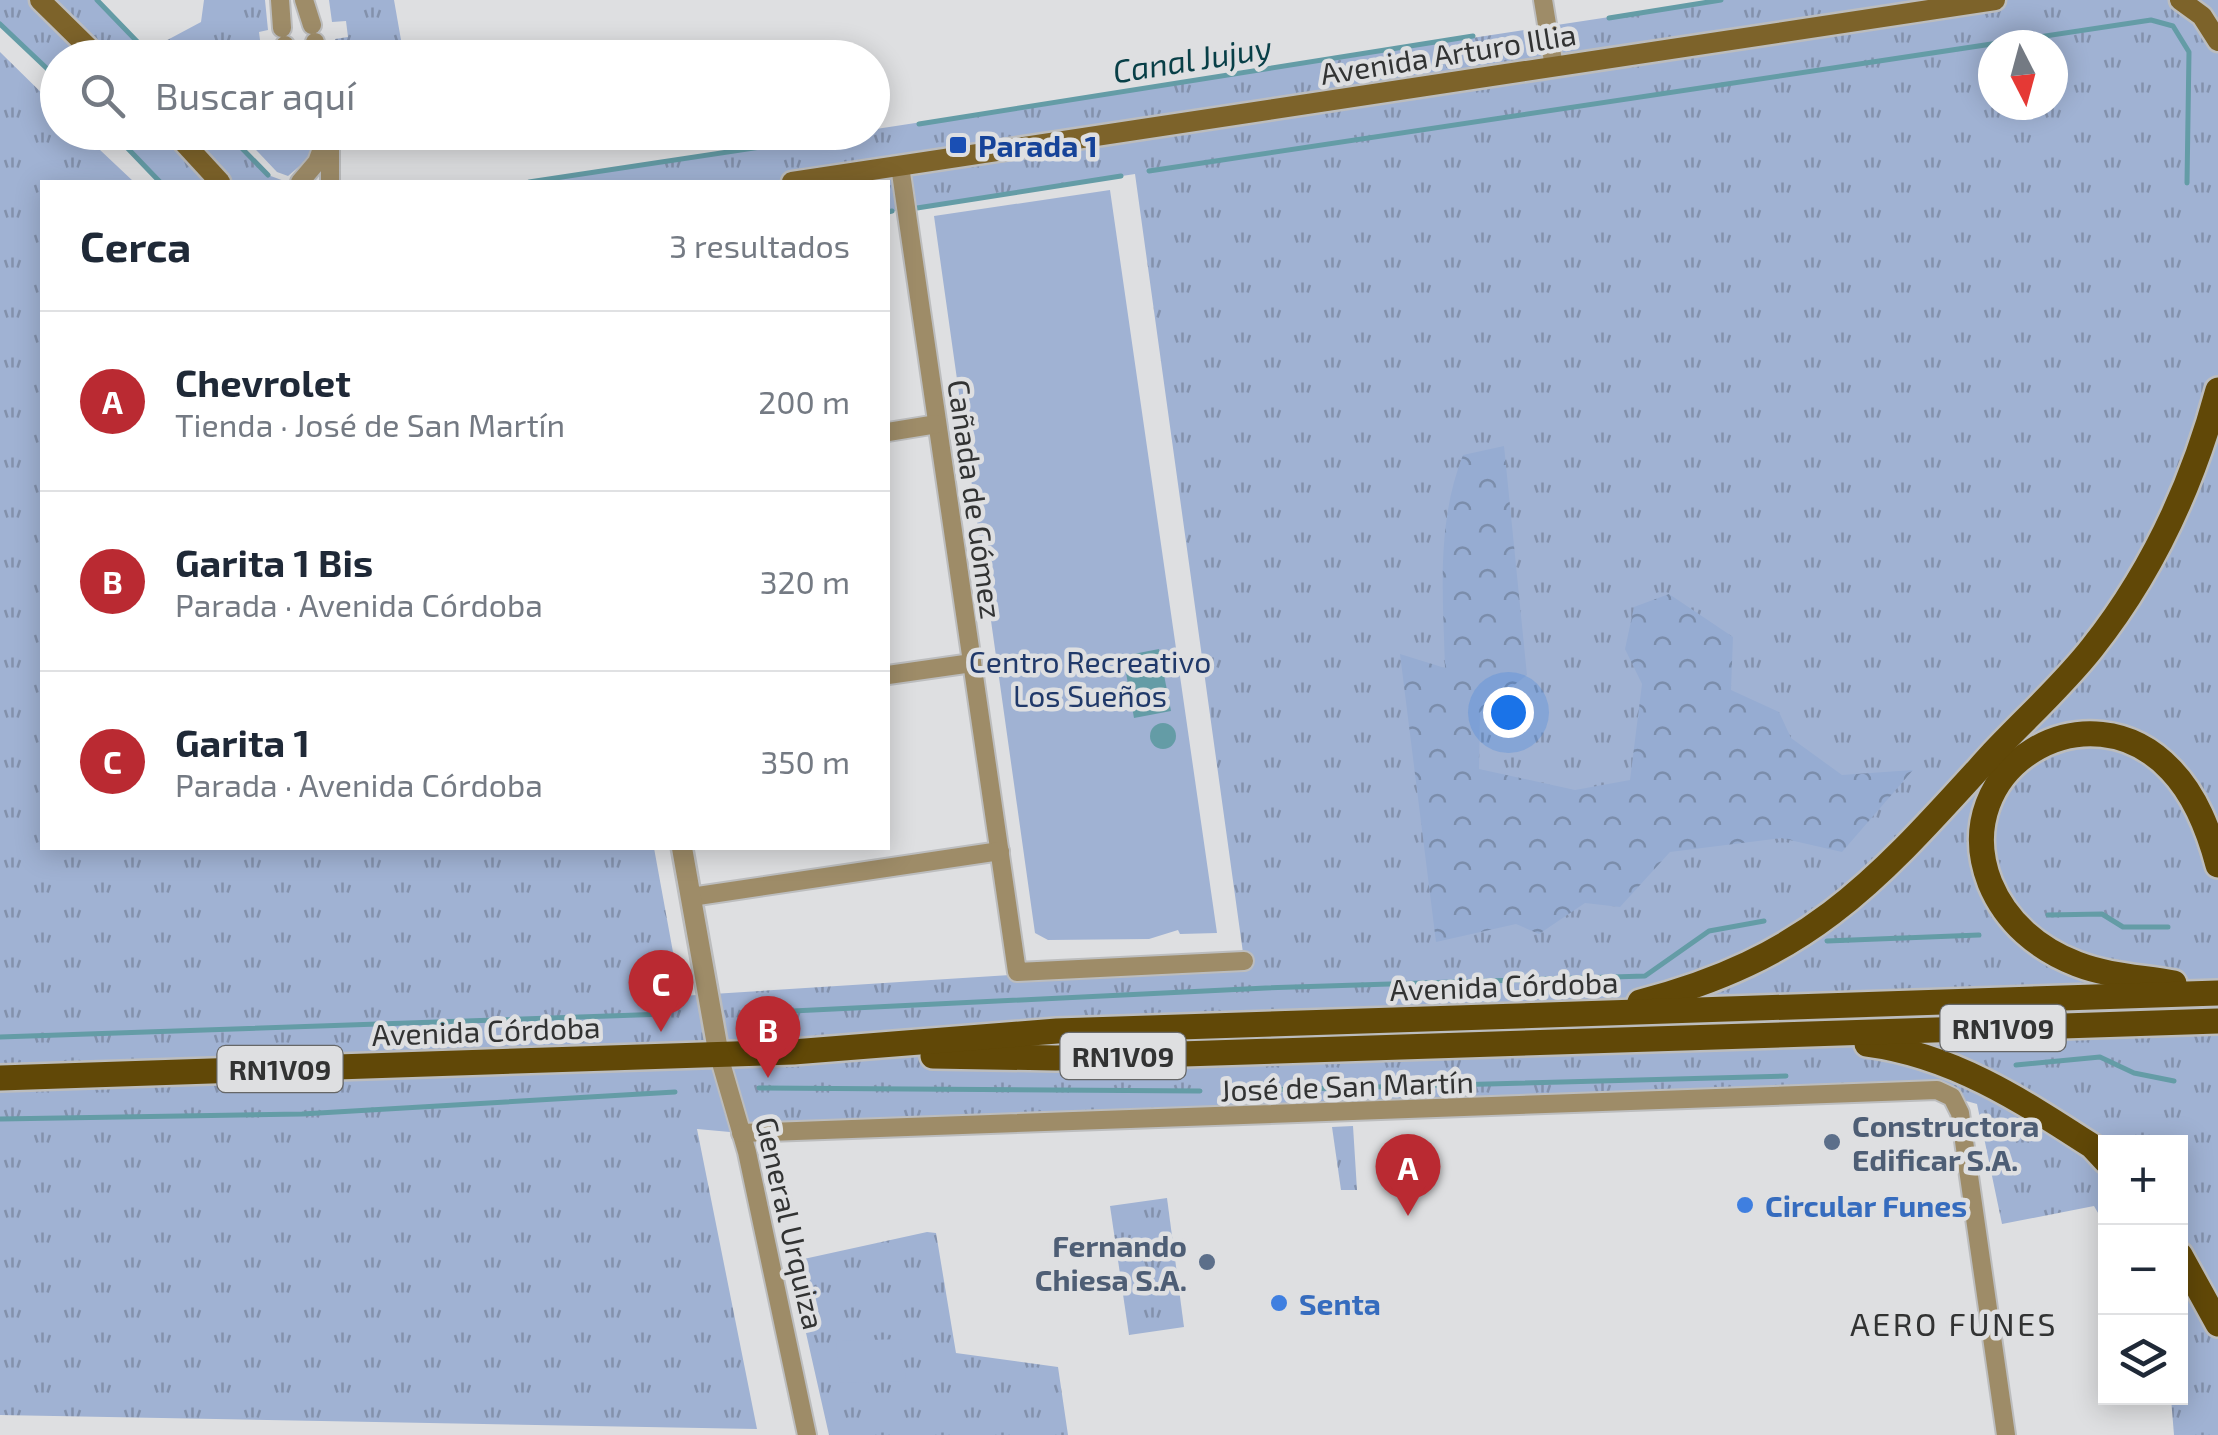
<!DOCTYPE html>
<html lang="es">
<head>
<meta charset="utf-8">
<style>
  :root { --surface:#fff; --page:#f6f6f7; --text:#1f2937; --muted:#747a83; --line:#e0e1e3; --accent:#ba2a32 }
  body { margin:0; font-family:"Exo 2",sans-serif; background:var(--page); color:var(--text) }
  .controls { position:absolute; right:30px; bottom:30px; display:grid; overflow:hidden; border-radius:0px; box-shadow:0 5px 25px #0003 }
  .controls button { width:90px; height:90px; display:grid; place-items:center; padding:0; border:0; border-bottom:2px solid var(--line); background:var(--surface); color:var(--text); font:50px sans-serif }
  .compass { position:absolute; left:1978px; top:30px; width:90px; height:90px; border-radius:50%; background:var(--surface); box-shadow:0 5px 25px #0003; rotate:174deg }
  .you { position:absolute; left:1508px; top:712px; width:35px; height:35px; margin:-25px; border:8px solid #fff; border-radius:50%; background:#1a73e8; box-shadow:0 0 0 15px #1a73e833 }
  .badge { display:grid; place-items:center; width:65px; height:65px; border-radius:50%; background:var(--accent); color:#fff; font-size:32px; font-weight:700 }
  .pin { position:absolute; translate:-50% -82px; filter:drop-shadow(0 2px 5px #0008) }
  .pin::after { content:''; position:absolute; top:52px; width:35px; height:30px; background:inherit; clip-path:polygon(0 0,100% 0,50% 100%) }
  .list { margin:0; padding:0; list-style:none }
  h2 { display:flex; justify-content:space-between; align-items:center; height:130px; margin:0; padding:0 40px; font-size:42px }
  h2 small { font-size:32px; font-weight:400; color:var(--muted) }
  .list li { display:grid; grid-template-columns:65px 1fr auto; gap:30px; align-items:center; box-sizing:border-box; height:180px; padding:0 40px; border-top:2px solid var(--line) }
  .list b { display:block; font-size:38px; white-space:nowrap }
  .list p { margin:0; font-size:32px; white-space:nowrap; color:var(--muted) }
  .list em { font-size:32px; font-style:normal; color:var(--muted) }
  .icon { flex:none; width:55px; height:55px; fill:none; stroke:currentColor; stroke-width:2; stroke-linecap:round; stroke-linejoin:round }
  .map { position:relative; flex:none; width:2218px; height:1435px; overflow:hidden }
  .search { position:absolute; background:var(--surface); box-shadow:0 5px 25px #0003; left:40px; top:40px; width:850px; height:110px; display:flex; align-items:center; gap:25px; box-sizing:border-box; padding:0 35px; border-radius:55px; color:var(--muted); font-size:38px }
  .panel { position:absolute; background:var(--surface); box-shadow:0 5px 25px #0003; left:40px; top:180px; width:850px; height:670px; border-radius:0px }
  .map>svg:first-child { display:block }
  .grass { fill:url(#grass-tufts); fill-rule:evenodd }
  .forest { fill:url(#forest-crowns) }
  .green { fill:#a0b2d3 }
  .water { fill:#649ca6 }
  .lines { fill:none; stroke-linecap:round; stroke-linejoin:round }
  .stream { stroke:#649ca6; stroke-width:5 }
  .minor-casing { stroke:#bcbdbe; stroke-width:22 }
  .tertiary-casing { stroke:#bcbdbe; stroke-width:25 }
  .secondary-casing { stroke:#bcbdbe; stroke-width:25 }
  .primary-casing { stroke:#bcbdbe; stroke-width:30 }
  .minor { stroke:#9e8c68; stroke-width:18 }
  .tertiary { stroke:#9e8c68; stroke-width:20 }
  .secondary { stroke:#7d632a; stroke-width:20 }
  .primary { stroke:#614807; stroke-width:25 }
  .transit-dot { fill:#1a4fb4; stroke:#dedfe1; stroke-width:4 }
  .service-dot { fill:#5c6f8a; stroke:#dedfe1; stroke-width:4 }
  .shop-dot { fill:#3f7fe0; stroke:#dedfe1; stroke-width:4 }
  .labels { text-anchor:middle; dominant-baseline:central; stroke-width:9; stroke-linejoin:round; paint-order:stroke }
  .shield { fill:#dedfe1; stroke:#666767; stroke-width:2.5 }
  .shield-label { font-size:28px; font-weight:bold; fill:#323333 }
  .street-label { font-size:30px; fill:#323333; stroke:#dedfe1 }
  .transit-label { font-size:30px; font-weight:bold; fill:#164399; stroke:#dedfe1; text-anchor:start }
  .park-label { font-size:30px; fill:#20396a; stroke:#dedfe1 }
  .service-label { font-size:30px; font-weight:bold; fill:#4e5e75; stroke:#dedfe1; text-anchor:start }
  .shop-label { font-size:30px; font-weight:bold; fill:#366cbe; stroke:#dedfe1; text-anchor:start }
  .water-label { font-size:32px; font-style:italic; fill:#083f47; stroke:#dedfe1 }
  .neighbourhood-label { font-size:32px; letter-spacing:2.5px; fill:#323333; stroke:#dedfe1 }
</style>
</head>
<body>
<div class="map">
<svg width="2218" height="1435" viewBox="0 0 2218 1435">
  <defs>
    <pattern id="grass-tufts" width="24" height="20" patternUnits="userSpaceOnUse" patternTransform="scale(2.5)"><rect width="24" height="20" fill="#a0b2d3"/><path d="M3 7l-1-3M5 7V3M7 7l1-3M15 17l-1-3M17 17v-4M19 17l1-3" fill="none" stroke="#8391ac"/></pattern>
    <pattern id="forest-crowns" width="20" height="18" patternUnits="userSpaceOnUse" patternTransform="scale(2.5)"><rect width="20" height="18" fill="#96acd2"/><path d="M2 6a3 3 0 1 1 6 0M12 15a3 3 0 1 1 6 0" fill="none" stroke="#7b8dab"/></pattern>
  </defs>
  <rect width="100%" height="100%" fill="#dedfe1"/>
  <!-- grass -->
  <g class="grass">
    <path d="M0 0H97L153 57 58 58 57 79 0 24Z"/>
    <path d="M204 0H265L268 30 259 32 261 48 269 47 270 57H170L158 45 201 22Z"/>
    <path d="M329 0H394L404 57H342L335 39 348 37 346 21 332 22Z"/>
    <path d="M1721 0H2218V1435H2174L2171 1398H2180V1142H2106L2105 1225 2094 1206 2002 1224 1977 1104 1952 1097 741 1133 697 1129 757 1429 0 1415V52L57 108 58 132 82 133 134 182H42V848H654L681 996 1244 960 1135 174 888 212V182H529ZM1993 45H2053V105H1993Z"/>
    <path d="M112 133H226L268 175 287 182H160Z"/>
    <path d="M240 133H316L315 153 288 176 277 172Z"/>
    <path d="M1353 1126 1357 1190H1341L1332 1127Z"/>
    <path d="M1167 1198 1184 1327 1129 1335 1110 1206Z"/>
    <path d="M927 1232 936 1233 956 1353 1058 1367 1068 1435H829L790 1262Z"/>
  </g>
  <!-- forest -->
  <path class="forest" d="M1504 446 1527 675 1480 712 1479 769 1575 790 1630 780 1642 684 1625 649 1634 607 1669 594 1733 637 1731 690 1779 712 1791 738 1842 775 1913 770 1842 852 1781 838 1670 852 1620 907 1585 903 1539 934 1516 924 1436 942 1400 654 1445 668C1443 596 1436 523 1463 455Z"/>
  <!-- green -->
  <g class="green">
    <path d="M1110 190 1217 933 1180 934 1178 930 1149 939 1048 940 1035 933 934 216Z"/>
    <path d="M901 1339 906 1381 841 1383 836 1341Z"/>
  </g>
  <!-- water -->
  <g class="water">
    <path d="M1159 649 1171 711 1134 718 1123 656Z"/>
    <circle cx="1163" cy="736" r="13"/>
  </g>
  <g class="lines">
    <!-- stream -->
    <g class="stream">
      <path d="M97 0 153 58"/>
      <path d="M1609 18 1721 0"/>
      <path d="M0 24 58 79"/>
      <path d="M919 124 1473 36"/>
      <path d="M112 132 160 182"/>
      <path d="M226 132 268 175"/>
      <path d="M1149 171 2151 20 2173 26 2189 52 2187 183"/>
      <path d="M529 182 860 132"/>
      <path d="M917 208 1121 176"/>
      <path d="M888 212 892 211"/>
      <path d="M2048 915 2102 914 2123 927H2168"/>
      <path d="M1827 941 1979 935"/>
      <path d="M753 1013 1266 988 1645 976 1709 931 1764 921"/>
      <path d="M0 1037 666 1014"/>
      <path d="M2016 1065 2100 1057 2134 1073 2174 1081"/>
      <path d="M759 1088 1200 1091"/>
      <path d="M1259 1090 1786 1076"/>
      <path d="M0 1119 302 1114 675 1092"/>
    </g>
    <defs>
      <g id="minor">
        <path d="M280 0 282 28"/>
        <path d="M304 0 312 25"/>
        <path d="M1543 0 1554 67"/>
        <path d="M315 42 318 58"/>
        <path d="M285 45 286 58"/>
        <path d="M900 166 1017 972 1244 961"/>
        <path d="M300 182 317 162 328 132"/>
        <path d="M330 182V143"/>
        <path d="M888 432 937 424"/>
        <path d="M888 675 972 663"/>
        <path d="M691 897 1000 851"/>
        <path d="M719 1056 747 1152 807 1435"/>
        <path d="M741 1133 1937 1090 1952 1097 1960 1113 2006 1435"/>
      </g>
      <path id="tertiary" d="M682 848 719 1056"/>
      <g id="secondary">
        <path d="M40 0 99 58"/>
        <path d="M2180 0 2202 16 2218 41"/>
        <path d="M174 132 220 182"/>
        <path d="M792 182 1995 0"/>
      </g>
      <g id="primary">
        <path d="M2174 983C2141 977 2108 976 2077 964 2038 949 2006 922 1990 883 1945 768 2089 682 2171 770 2196 796 2209 831 2218 865"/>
        <path d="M1640 1002C1812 958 1879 878 1993 753 2026 718 2063 685 2092 648 2153 571 2193 483 2218 390"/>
        <path d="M1867 1044C1952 1055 2021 1100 2092 1146L2106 1161"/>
        <path d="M933 1056 1056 1058 2218 1021"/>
        <path d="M0 1078 793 1052 1057 1031 2218 993"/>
        <path d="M2180 1255 2218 1324"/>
      </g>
    </defs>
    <!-- minor casing -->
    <use href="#minor" class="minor-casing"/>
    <!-- tertiary casing -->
    <use href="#tertiary" class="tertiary-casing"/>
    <!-- secondary casing -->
    <use href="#secondary" class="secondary-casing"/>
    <!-- primary casing -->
    <use href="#primary" class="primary-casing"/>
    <!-- minor -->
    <use href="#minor" class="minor"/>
    <!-- tertiary -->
    <use href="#tertiary" class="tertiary"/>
    <!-- secondary -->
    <use href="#secondary" class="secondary"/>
    <!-- primary -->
    <use href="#primary" class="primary"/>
  </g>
  <!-- markers -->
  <rect class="transit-dot" x="948" y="135" width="20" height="20" rx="5"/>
  <g class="service-dot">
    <circle cx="1832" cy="1142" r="10"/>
    <circle cx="1207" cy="1262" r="10"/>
  </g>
  <g class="shop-dot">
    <circle cx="1745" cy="1205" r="10"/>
    <circle cx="1279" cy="1303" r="10"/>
  </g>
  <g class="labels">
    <!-- shield labels -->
    <g class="shield">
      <rect x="1940.5" y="1005" width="125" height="46" rx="8"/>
      <rect x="1060.5" y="1033" width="125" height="46" rx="8"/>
      <rect x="217.5" y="1046" width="125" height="46" rx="8"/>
    </g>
    <g class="shield-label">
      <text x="2003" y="1028">RN1V09</text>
      <text x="1123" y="1056">RN1V09</text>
      <text x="280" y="1069">RN1V09</text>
    </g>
    <!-- street labels -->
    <g class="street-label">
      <text transform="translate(1448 53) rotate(-9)">Avenida Arturo Illia</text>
      <text transform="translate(976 499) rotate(82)">Cañada de Gómez</text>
      <text transform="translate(1504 985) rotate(-2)">Avenida Córdoba</text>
      <text transform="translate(486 1030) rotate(-2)">Avenida Córdoba</text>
      <text transform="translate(1347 1085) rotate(-2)">José de San Martín</text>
      <text transform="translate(791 1223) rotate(77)">General Urquiza</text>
    </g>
    <!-- transit labels -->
    <g class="transit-label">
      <text x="978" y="145">Parada 1</text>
    </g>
    <!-- park labels -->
    <g class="park-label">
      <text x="1090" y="661">Centro Recreativo<tspan x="1090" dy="34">Los Sueños</tspan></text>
    </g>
    <!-- service labels -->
    <g class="service-label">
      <text x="1852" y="1125">Constructora<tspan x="1852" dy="34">Edificar S.A.</tspan></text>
      <text x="1187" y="1245" text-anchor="end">Fernando<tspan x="1187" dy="34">Chiesa S.A.</tspan></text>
    </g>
    <!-- shop labels -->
    <g class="shop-label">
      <text x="1765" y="1205">Circular Funes</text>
      <text x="1299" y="1303">Senta</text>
    </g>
    <!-- water labels -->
    <g class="water-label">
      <text transform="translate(1192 58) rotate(-9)">Canal Jujuy</text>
    </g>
    <!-- neighbourhood labels -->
    <g class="neighbourhood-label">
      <text x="1954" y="1323">AERO FUNES</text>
    </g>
  </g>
</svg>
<div class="controls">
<button>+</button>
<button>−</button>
<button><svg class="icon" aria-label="layers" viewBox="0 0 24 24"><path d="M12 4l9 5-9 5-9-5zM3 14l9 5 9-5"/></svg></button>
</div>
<svg class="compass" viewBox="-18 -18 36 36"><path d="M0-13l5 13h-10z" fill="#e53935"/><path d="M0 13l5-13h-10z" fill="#747a83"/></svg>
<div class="you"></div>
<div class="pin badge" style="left:1408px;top:1216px">A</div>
<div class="pin badge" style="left:768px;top:1078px">B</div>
<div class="pin badge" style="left:661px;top:1032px">C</div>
<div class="search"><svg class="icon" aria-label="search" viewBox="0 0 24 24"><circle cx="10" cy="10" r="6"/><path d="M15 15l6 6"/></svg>Buscar aquí</div>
<section class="panel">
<h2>Cerca<small>3 resultados</small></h2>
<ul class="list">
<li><span class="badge">A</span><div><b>Chevrolet</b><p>Tienda · José de San Martín</p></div><em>200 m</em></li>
<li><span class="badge">B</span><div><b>Garita 1 Bis</b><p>Parada · Avenida Córdoba</p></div><em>320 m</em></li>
<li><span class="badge">C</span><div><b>Garita 1</b><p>Parada · Avenida Córdoba</p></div><em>350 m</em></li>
</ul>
</section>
</div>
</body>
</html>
